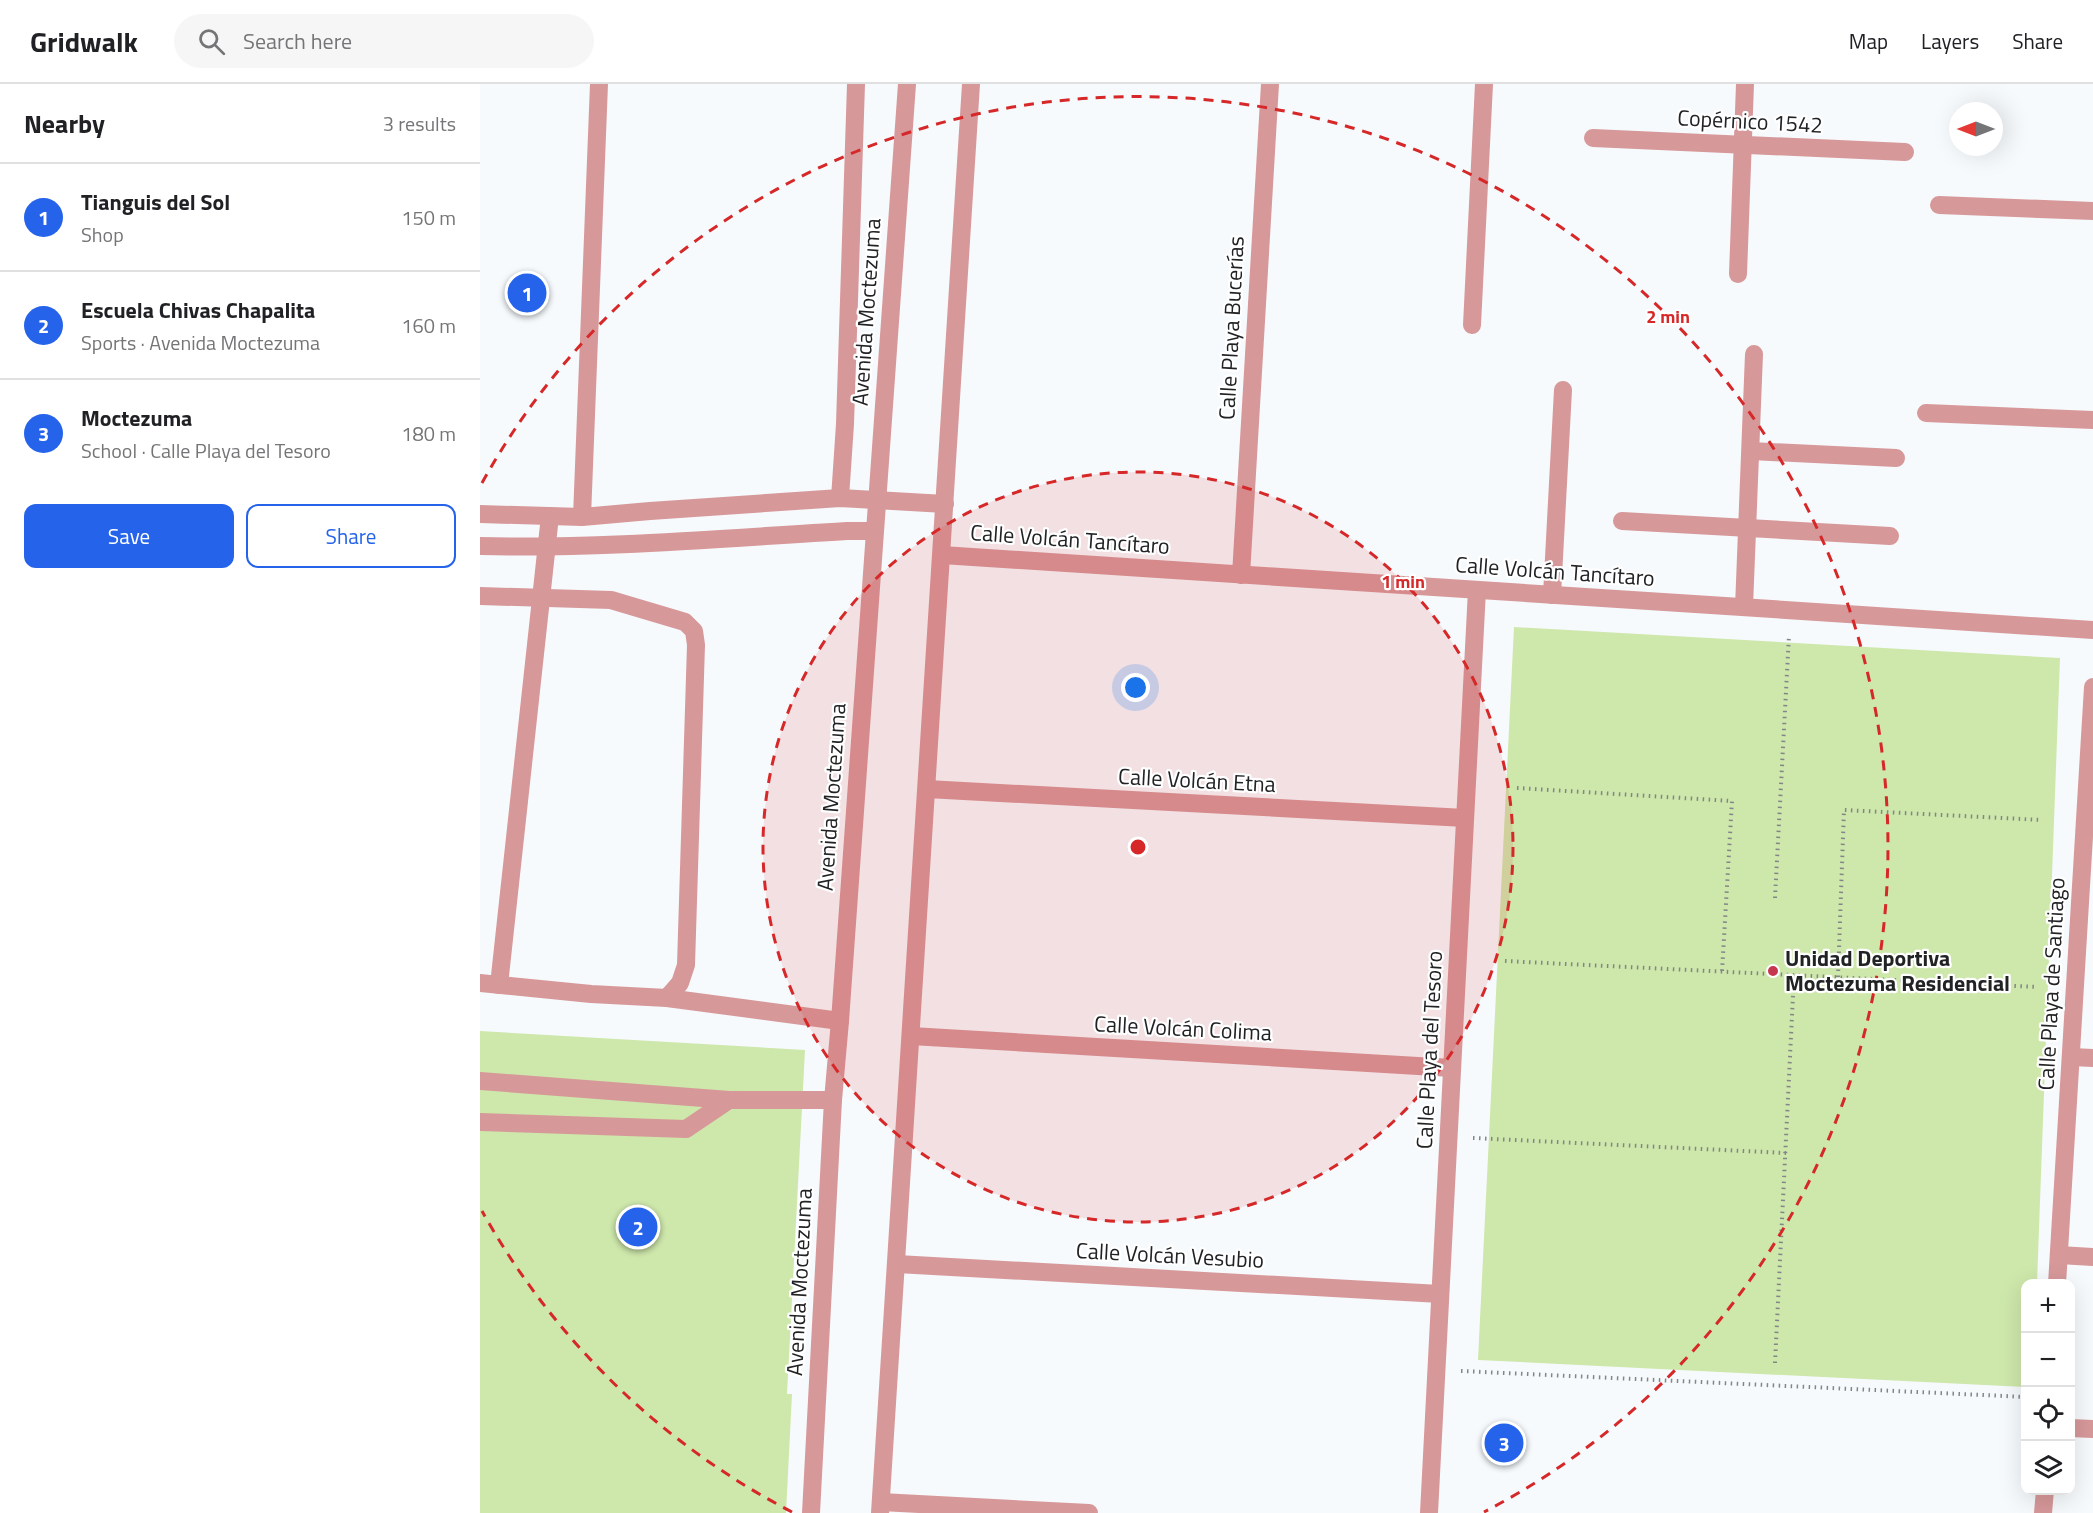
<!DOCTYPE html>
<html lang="en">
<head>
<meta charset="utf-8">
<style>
  :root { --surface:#fff; --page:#f6f6f6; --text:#202124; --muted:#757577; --line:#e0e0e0; --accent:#2563eb }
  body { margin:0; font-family:"Titillium Web",sans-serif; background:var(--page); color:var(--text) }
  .controls { position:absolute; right:18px; bottom:18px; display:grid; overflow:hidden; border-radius:12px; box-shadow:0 6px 24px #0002 }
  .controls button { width:54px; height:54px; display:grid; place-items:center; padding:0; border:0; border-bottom:2px solid var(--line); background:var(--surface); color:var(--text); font:30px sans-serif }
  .compass { position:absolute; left:1469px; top:18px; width:54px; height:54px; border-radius:50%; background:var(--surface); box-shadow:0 6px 24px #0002; rotate:270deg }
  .you { position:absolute; left:656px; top:604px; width:21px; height:21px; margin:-15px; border:4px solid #fff; border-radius:50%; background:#1a73e8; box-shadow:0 0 0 9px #1a73e833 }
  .badge { display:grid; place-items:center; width:39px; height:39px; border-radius:50%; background:var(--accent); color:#fff; font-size:20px; font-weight:700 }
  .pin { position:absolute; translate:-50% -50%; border:3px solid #fff; box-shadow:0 2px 6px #0006 }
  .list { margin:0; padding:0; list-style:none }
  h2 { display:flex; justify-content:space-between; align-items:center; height:78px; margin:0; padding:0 24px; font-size:26px }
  h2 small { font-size:20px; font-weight:400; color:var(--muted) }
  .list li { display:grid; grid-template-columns:39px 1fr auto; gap:18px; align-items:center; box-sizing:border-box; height:108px; padding:0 24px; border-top:2px solid var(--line) }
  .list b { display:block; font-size:22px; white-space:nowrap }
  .list p { margin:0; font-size:20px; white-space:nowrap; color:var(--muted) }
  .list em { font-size:20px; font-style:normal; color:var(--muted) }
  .actions { display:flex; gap:12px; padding:18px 24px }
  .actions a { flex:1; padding:14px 0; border:2px solid var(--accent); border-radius:12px; text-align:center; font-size:21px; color:var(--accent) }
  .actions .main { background:var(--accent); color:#fff }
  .icon { flex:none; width:33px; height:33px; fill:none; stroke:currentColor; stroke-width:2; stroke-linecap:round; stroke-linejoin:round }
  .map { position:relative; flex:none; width:1613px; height:1429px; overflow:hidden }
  header { display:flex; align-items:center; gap:36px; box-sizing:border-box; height:84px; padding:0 30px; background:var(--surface); border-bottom:2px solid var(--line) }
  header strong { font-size:28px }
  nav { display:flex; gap:33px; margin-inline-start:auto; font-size:21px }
  .search { width:420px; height:54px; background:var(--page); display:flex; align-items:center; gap:15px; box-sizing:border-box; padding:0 21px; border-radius:33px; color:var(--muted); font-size:22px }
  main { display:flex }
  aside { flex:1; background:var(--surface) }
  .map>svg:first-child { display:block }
  .green { fill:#cee7ab }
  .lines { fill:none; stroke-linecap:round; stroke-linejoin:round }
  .path { stroke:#838688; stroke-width:4; stroke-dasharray:1.5 4.5; stroke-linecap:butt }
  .minor { stroke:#d7989a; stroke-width:18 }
  .ring { fill:none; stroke:#d62828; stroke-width:3; stroke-dasharray:10 8 }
  .poi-dot { fill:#c6364f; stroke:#fff; stroke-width:2 }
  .labels { text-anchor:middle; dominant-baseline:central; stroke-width:4.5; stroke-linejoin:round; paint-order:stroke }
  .street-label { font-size:22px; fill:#212224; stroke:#fff }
  .poi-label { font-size:22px; font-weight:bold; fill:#212224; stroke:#fff; text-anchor:start }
  .centre { fill:#d62828; stroke:#fff; stroke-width:3 }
  .ring-label { font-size:18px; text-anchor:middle; font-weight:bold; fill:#d62828; stroke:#fff; stroke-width:4.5; stroke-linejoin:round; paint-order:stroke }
</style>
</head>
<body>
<header>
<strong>Gridwalk</strong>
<div class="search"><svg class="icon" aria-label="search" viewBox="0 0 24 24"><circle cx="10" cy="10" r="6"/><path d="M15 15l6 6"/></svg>Search here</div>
<nav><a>Map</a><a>Layers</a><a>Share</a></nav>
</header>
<main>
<aside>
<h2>Nearby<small>3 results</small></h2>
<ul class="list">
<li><span class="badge">1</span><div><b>Tianguis del Sol</b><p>Shop</p></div><em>150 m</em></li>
<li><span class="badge">2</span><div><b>Escuela Chivas Chapalita</b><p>Sports · Avenida Moctezuma</p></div><em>160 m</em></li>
<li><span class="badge">3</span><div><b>Moctezuma</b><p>School · Calle Playa del Tesoro</p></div><em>180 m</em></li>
</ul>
<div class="actions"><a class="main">Save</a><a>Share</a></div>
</aside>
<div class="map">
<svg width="1613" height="1429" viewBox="0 0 1613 1429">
  <rect width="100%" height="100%" fill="#f6fafd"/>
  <!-- green -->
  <g class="green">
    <path d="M1034 543 1580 574 1557 1199 1546 1200 1545 1303 998 1276Z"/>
    <path d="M0 947 325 966 307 1310H312L306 1429H0Z"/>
  </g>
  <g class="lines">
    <!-- path -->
    <g class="path">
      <path d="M1037 704 1252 717 1242 888"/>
      <path d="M1295 814 1309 551"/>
      <path d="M1025 877 1557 903"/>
      <path d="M1358 893 1364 726 1562 736"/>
      <path d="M993 1054 1306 1069"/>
      <path d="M1295 1279 1314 891"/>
      <path d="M981 1287 1546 1313"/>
    </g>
    <!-- minor -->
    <g class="minor">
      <path d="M1113 54 1425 68"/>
      <path d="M1459 121 1613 127"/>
      <path d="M1258 190 1265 0"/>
      <path d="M992 241 1004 0"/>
      <path d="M1446 329 1613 336"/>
      <path d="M1271 367 1416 374"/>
      <path d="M360 414 365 340 376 0"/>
      <path d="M0 430 102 433 170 427 360 414 465 420"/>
      <path d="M102 433 119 0"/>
      <path d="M1142 437 1410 452"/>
      <path d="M0 462C123 465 245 454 367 447H394"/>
      <path d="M462 471 1613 546"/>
      <path d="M761 491 790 0"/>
      <path d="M1072 511 1083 306"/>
      <path d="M0 512 131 516 205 538 214 547 216 561 206 881 200 899 187 914 111 910 0 899"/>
      <path d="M1264 523 1274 270"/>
      <path d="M447 705 985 734"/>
      <path d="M19 901 70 432"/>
      <path d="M187 914 360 937"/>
      <path d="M431 952 972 984"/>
      <path d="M1591 973 1613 974"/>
      <path d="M0 997 249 1016H353"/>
      <path d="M0 1038 206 1045 249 1016"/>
      <path d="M1579 1171 1613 1173"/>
      <path d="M417 1180 960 1210"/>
      <path d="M1577 1200 1613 603"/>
      <path d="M1590 1344 1613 1345"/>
      <path d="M401 1418 609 1429"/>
      <path d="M331 1429 353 1016 360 937 427 0"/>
      <path d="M400 1429 491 0"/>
      <path d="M949 1429 997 506"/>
      <path d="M1563 1429 1565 1406"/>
    </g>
  </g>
  <!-- distance rings -->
  <circle cx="658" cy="763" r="375" fill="#d62828" fill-opacity=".12"/>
  <g class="ring">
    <circle cx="658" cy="763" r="375"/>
    <path d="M312 1428A750 750 0 0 1 2 1127M2 399A750 750 0 1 1 1004 1428"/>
  </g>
  <!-- markers -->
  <circle class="poi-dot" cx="1293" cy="887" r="6"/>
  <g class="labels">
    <!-- street labels -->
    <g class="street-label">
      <text transform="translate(1270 37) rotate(3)">Copérnico 1542</text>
      <text transform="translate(386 228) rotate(-86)">Avenida Moctezuma</text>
      <text transform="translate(751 244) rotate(-87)">Calle Playa Bucerías</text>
      <text transform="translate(590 455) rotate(4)">Calle Volcán Tancítaro</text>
      <text transform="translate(1075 487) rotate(4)">Calle Volcán Tancítaro</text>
      <text transform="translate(717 696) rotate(3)">Calle Volcán Etna</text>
      <text transform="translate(351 713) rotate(-86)">Avenida Moctezuma</text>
      <text transform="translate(1571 900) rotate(-87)">Calle Playa de Santiago</text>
      <text transform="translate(703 944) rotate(3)">Calle Volcán Colima</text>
      <text transform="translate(949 966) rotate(-87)">Calle Playa del Tesoro</text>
      <text transform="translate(690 1171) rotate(3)">Calle Volcán Vesubio</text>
      <text transform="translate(319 1198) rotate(-87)">Avenida Moctezuma</text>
    </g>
    <!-- poi labels -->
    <g class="poi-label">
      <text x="1305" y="874">Unidad Deportiva<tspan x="1305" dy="25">Moctezuma Residencial</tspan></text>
    </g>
  </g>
  <circle cx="658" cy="763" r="9" class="centre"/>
  <g class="ring-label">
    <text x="1188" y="239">2 min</text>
    <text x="923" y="504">1 min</text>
  </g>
</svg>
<div class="controls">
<button>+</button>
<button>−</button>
<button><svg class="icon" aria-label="locate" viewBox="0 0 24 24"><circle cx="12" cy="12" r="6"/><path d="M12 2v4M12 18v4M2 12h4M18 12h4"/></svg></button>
<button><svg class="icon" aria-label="layers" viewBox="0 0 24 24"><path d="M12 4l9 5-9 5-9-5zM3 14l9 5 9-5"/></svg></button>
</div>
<svg class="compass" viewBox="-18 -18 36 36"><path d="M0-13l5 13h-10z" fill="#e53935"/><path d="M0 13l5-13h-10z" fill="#757577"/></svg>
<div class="you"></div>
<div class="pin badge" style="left:47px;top:209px">1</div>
<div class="pin badge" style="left:158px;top:1143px">2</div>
<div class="pin badge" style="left:1024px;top:1359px">3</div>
</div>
</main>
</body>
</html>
